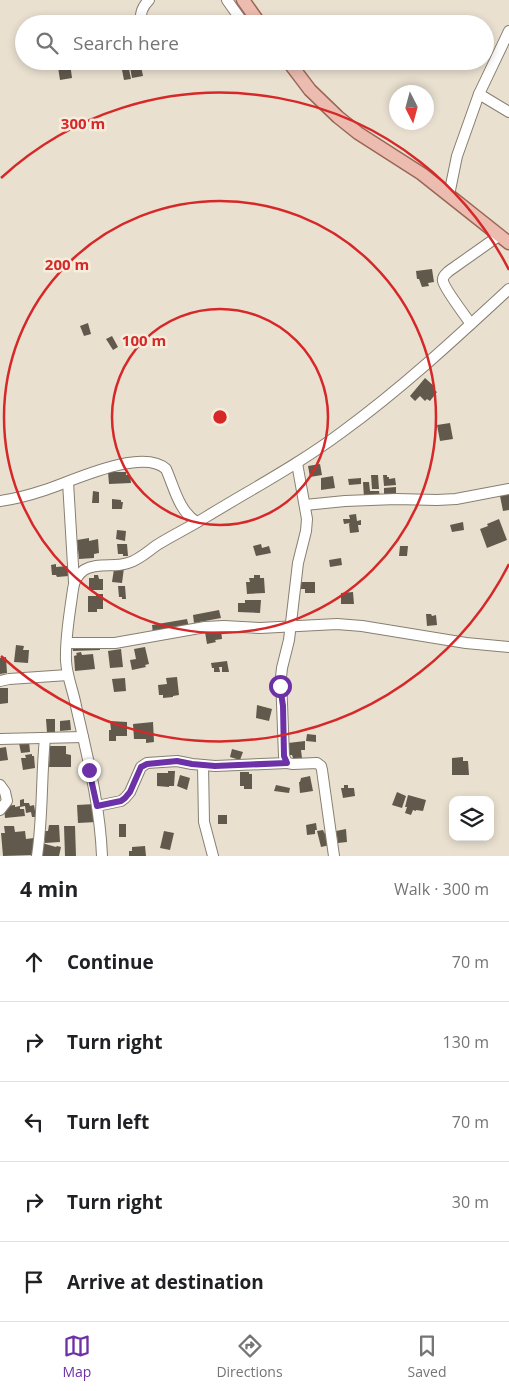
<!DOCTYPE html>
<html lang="en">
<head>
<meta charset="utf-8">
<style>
  :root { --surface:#fff; --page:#f2f2f2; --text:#202124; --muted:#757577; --line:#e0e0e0; --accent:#6c31a7 }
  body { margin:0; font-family:"Open Sans",sans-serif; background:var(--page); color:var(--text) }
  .controls { position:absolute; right:15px; bottom:15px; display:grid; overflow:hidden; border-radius:10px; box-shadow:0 2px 8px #0003 }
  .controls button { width:45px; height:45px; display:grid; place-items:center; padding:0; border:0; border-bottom:1px solid var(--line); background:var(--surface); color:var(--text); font:25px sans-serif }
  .compass { position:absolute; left:389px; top:85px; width:45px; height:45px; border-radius:50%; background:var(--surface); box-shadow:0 2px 8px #0003; rotate:174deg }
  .stop { position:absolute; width:15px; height:15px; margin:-11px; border:4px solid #6c31a7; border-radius:50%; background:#fff }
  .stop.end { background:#6c31a7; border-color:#fff; box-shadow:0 1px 5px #0008 }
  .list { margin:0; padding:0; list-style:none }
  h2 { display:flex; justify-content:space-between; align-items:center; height:65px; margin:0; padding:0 20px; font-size:21px }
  h2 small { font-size:16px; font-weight:400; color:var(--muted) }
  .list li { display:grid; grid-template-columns:32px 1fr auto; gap:15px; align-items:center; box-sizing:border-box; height:80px; padding:0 20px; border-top:1px solid var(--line) }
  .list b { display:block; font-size:19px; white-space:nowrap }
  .list em { font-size:16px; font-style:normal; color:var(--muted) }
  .icon { flex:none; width:28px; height:28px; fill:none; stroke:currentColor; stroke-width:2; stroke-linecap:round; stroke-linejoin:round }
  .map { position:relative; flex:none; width:509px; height:856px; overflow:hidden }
  .search { position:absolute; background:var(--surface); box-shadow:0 2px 8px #0003; left:15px; right:15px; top:15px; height:55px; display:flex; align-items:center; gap:12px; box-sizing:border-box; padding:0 18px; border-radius:28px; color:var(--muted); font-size:19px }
  .sheet { height:465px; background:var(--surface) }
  nav { display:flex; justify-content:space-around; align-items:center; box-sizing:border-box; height:70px; border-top:1px solid var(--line); background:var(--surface); font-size:14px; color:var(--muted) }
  nav a { display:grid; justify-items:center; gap:2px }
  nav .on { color:var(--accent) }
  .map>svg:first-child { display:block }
  .building { fill:#61594c }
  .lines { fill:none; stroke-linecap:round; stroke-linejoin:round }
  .minor-casing { stroke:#877f71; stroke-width:12 }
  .major-casing { stroke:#9a6756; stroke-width:15 }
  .minor { stroke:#fff; stroke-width:10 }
  .major { stroke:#ebbcaf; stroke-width:12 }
  .route { stroke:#6c31a7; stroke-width:6 }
  .ring { fill:none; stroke:#d62828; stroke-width:2.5 }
  .centre { fill:#d62828; stroke:#f6eddd; stroke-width:2.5 }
  .ring-label { font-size:15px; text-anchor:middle; font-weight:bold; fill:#d62828; stroke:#f6eddd; stroke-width:5; stroke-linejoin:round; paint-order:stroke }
</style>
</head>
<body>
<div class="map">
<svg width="509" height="856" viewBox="0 0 509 856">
  <rect width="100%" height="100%" fill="#e9e0d0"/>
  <!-- building -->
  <g class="building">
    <path d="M104 61H118V67L106 69Z"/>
    <path d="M70 63 72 78 60 80 58 67Z"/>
    <path d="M141 66 143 76 132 78 130 67Z"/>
    <path d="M129 69 131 79 124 80 122 70Z"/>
    <path d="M432 269 434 282 428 283 429 286 422 287 419 279H417L416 271Z"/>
    <path d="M88 323 91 334 84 336 80 326Z"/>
    <path d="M112 336 118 347 113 350 106 339Z"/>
    <path d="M425 378 435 387 433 389 437 392 430 401 427 399 425 401 420 396 415 401 410 396Z"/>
    <path d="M450 423 453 439 440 441 437 425Z"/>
    <path d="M320 464 322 475 310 477 308 466Z"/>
    <path d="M108 472H126V475H130L131 483 109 484Z"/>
    <path d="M371 475H378L379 489H372Z"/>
    <path d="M383 475H387V477H389V479L395 478 396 485 384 486Z"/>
    <path d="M333 476 335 488 321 490V478Z"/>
    <path d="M361 478V484L349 485 348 479Z"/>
    <path d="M363 482H369L370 491H379L380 497 364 498Z"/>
    <path d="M396 487V496H384V488Z"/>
    <path d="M93 491 99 492V503H92Z"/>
    <path d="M509 494V510L503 511 500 496Z"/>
    <path d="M112 499 121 500V502H123L122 509H112Z"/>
    <path d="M356 514 357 521 361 520V525H358L359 532 350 533 349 524 350 523 344 524 343 519H350L349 515Z"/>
    <path d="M499 519 507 540 487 548 480 529 488 526 487 524Z"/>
    <path d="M463 522 464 530 452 532 450 525Z"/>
    <path d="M117 530 126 531 125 541 116 539Z"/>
    <path d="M89 538V541L98 539 99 553 94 554V558L79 559 77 540Z"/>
    <path d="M117 544H127L128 556H123V554H118Z"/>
    <path d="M261 544 262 548 269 546 271 553 256 556 253 546Z"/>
    <path d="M400 546H408L407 556H399Z"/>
    <path d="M341 558 342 565 330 567 329 560Z"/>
    <path d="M56 564V567L68 566 69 576 57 577 56 575H52L51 565Z"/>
    <path d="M124 568 122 583 112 582 114 569Z"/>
    <path d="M94 575H98L99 579H103V590H89V578H94Z"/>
    <path d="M254 575H260V578H264L265 593 247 594 246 582H250L249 578H254Z"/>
    <path d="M300 582H315V593H305V589H300Z"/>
    <path d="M118 586H125L126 599H122V597H119Z"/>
    <path d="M353 592 354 604H341V593Z"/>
    <path d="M96 594H103V609H97V612H88V596H96Z"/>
    <path d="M245 600H261L260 613 238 612V603H245Z"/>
    <path d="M219 610 221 618 194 623 193 615Z"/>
    <path d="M426 614H431L432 616 436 615 437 625 427 626Z"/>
    <path d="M187 619 189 627 153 634 152 625Z"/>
    <path d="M221 630 222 639 215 640 216 642 207 644 205 632Z"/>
    <path d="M16 645 24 646 23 650H29L28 663 14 662Z"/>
    <path d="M100 645V650L73 651 72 646Z"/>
    <path d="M145 647 149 664 145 665 146 667 132 670 130 660 136 659 134 649Z"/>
    <path d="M121 649 123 667 110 668 108 651Z"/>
    <path d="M81 652 82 655 93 654 95 669 75 671 74 656 77 655 76 653Z"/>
    <path d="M6 657 7 673 0 674V658Z"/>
    <path d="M227 661 229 672H222V667H219L220 672H214V668H212L211 663Z"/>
    <path d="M177 677 179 695 173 696V697L163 698V695H159L158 685 167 684 166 678Z"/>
    <path d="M125 678 126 691 114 692 112 679Z"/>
    <path d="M0 688H8V703L0 704Z"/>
    <path d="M257 705 272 709 269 721 256 718Z"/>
    <path d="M46 719H55V733H47Z"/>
    <path d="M70 720 71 730 60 731V721Z"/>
    <path d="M110 721 127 722V736H116V741H109V730H111Z"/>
    <path d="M153 722 154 742 146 743V739H134L133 724Z"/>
    <path d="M307 734 316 735V742L306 741Z"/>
    <path d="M29 741 30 752 21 753 19 743Z"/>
    <path d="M305 741V750H301L302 758H293L292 755H289L288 743Z"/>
    <path d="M50 746H66V754L71 755V767H49Z"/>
    <path d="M6 747 8 760 0 761V748Z"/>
    <path d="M232 749 243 752 240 760 230 757Z"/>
    <path d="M32 754V756H34L35 768 23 770 21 758H26L25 755Z"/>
    <path d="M463 757V761H468L469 775H452V758Z"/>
    <path d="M168 771H175L174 786H169V787L157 786V773H168Z"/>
    <path d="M240 772H249V774H252V789H244V786H240Z"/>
    <path d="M180 775 190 778 187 790 177 786Z"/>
    <path d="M310 776 313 791 300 793 299 782H300L301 778Z"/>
    <path d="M276 785 290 788 289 793 274 791Z"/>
    <path d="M344 785H348V788H354L355 796 343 798 341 788H344Z"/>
    <path d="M397 792 406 796 402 808 392 805Z"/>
    <path d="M408 795 426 800 423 811 416 810V811L413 810 411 815 405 813 407 807H405Z"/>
    <path d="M24 799V803H29L30 806 34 805 36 817H32L31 812 26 813 25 806 20 807V800Z"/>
    <path d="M95 804 96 822 78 823 77 805Z"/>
    <path d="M15 805V807L20 806V809H24L25 816 5 818 4 806Z"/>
    <rect x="218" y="815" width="9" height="9"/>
    <path d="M316 823 317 830H315V834L307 835 306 825Z"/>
    <rect x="119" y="824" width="7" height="13"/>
    <path d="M49 825H59L60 842 45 843V831H48Z"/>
    <path d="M4 826H14L15 832 25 831 26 839 34 838 35 855 3 856 1 833H5Z"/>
    <path d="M64 826H75L76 856H65Z"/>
    <path d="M346 829 347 842 338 843 336 831Z"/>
    <path d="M323 830 325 834 329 833 330 845 321 847 317 831Z"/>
    <path d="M164 831 174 833 170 850 160 848Z"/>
    <path d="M42 843 56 847 57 846 61 847 59 856H38Z"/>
    <path d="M145 846 146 856H129V851H132V847Z"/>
  </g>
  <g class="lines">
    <defs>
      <g id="minor">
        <path d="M227 0 244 24"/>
        <path d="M140 24C141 13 141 8 149 0"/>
        <path d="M479 94 509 112"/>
        <path d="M449 195 457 156 479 94 509 31"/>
        <path d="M471 324C466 317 444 288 443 281 442 276 446 274 449 271L500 235"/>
        <path d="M297 463 307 519 306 531 298 563 289 640 282 668 281 677 284 756 287 763 293 764 317 763 321 766 322 770 334 856"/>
        <path d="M68 482 74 582"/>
        <path d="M0 501C15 499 30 495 45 490 73 481 142 447 166 469 174 487 179 512 197 522"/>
        <path d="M305 505 345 501 396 499 437 500 456 499 509 489"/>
        <path d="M67 643H115L205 627 224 626 260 628 337 624 362 626 466 643 509 647"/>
        <path d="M0 681 9 679 68 675"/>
        <path d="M0 739 83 737"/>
        <path d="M203 765 204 822 213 856"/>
        <path d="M0 785 5 792 7 801 0 810"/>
        <path d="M97 806 121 801 125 798 130 792 141 767 147 763 177 761 192 764 215 766 287 763"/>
        <path d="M37 856C43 817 41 777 45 738"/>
        <path d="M102 856C100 805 87 755 76 706 73 690 67 677 66 661 65 637 70 612 73 589 74 581 77 575 84 570 98 562 114 568 128 563 139 560 148 551 157 545 173 535 190 527 206 517 252 489 299 464 342 432 401 389 455 339 509 289"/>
      </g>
      <g id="major">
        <path d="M243 0 260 24"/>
        <path d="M288 61 310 90 338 117 358 133 422 174 509 243"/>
      </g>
    </defs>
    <!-- minor casing -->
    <use href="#minor" class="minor-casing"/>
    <!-- major casing -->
    <use href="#major" class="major-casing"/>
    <!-- minor -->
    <use href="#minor" class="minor"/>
    <!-- major -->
    <use href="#major" class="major"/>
  </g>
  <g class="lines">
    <!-- route -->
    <path class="route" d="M89 770 97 806 121 801 125 798 130 792 141 767 147 764 177 761 192 764 215 766 287 763 284 756 283 706 280 686"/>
  </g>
  <!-- distance rings -->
  <g class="ring">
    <circle cx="220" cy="417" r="108"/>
    <circle cx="220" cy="417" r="216"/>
    <path d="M509 564A324 324 0 0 1 1 656M1 178A324 324 0 0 1 509 270"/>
  </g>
  <circle cx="220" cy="417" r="8" class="centre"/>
  <g class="ring-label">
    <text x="83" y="129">300 m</text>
    <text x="67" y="270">200 m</text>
    <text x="144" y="346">100 m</text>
  </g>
</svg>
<div class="controls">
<button><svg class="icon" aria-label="layers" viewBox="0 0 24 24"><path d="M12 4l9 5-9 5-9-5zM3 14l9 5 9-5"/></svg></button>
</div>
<svg class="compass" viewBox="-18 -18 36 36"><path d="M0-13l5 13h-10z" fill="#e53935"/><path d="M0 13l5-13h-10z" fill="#757577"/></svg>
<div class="stop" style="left:280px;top:686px"></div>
<div class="stop end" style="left:89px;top:770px"></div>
<div class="search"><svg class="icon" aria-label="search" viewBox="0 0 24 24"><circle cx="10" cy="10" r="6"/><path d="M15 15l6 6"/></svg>Search here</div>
</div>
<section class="sheet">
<h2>4 min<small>Walk · 300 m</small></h2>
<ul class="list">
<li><svg class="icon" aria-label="ahead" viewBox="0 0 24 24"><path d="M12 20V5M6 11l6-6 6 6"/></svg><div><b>Continue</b></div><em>70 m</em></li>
<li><svg class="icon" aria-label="right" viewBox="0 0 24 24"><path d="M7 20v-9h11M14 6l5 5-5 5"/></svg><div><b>Turn right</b></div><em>130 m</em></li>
<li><svg class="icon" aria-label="left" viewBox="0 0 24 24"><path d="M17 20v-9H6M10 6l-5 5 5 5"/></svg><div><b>Turn left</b></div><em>70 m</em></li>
<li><svg class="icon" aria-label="right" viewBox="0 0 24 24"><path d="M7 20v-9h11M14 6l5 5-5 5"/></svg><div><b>Turn right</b></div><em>30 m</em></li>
<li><svg class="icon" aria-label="arrive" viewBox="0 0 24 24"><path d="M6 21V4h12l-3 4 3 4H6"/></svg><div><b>Arrive at destination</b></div></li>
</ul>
</section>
<nav>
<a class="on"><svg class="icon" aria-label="map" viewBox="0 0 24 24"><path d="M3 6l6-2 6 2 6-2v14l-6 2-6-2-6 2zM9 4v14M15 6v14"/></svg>Map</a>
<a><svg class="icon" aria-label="directions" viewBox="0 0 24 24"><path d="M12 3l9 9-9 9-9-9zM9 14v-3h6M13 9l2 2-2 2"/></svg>Directions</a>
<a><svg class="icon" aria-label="saved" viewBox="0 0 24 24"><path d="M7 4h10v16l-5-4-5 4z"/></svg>Saved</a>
</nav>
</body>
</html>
